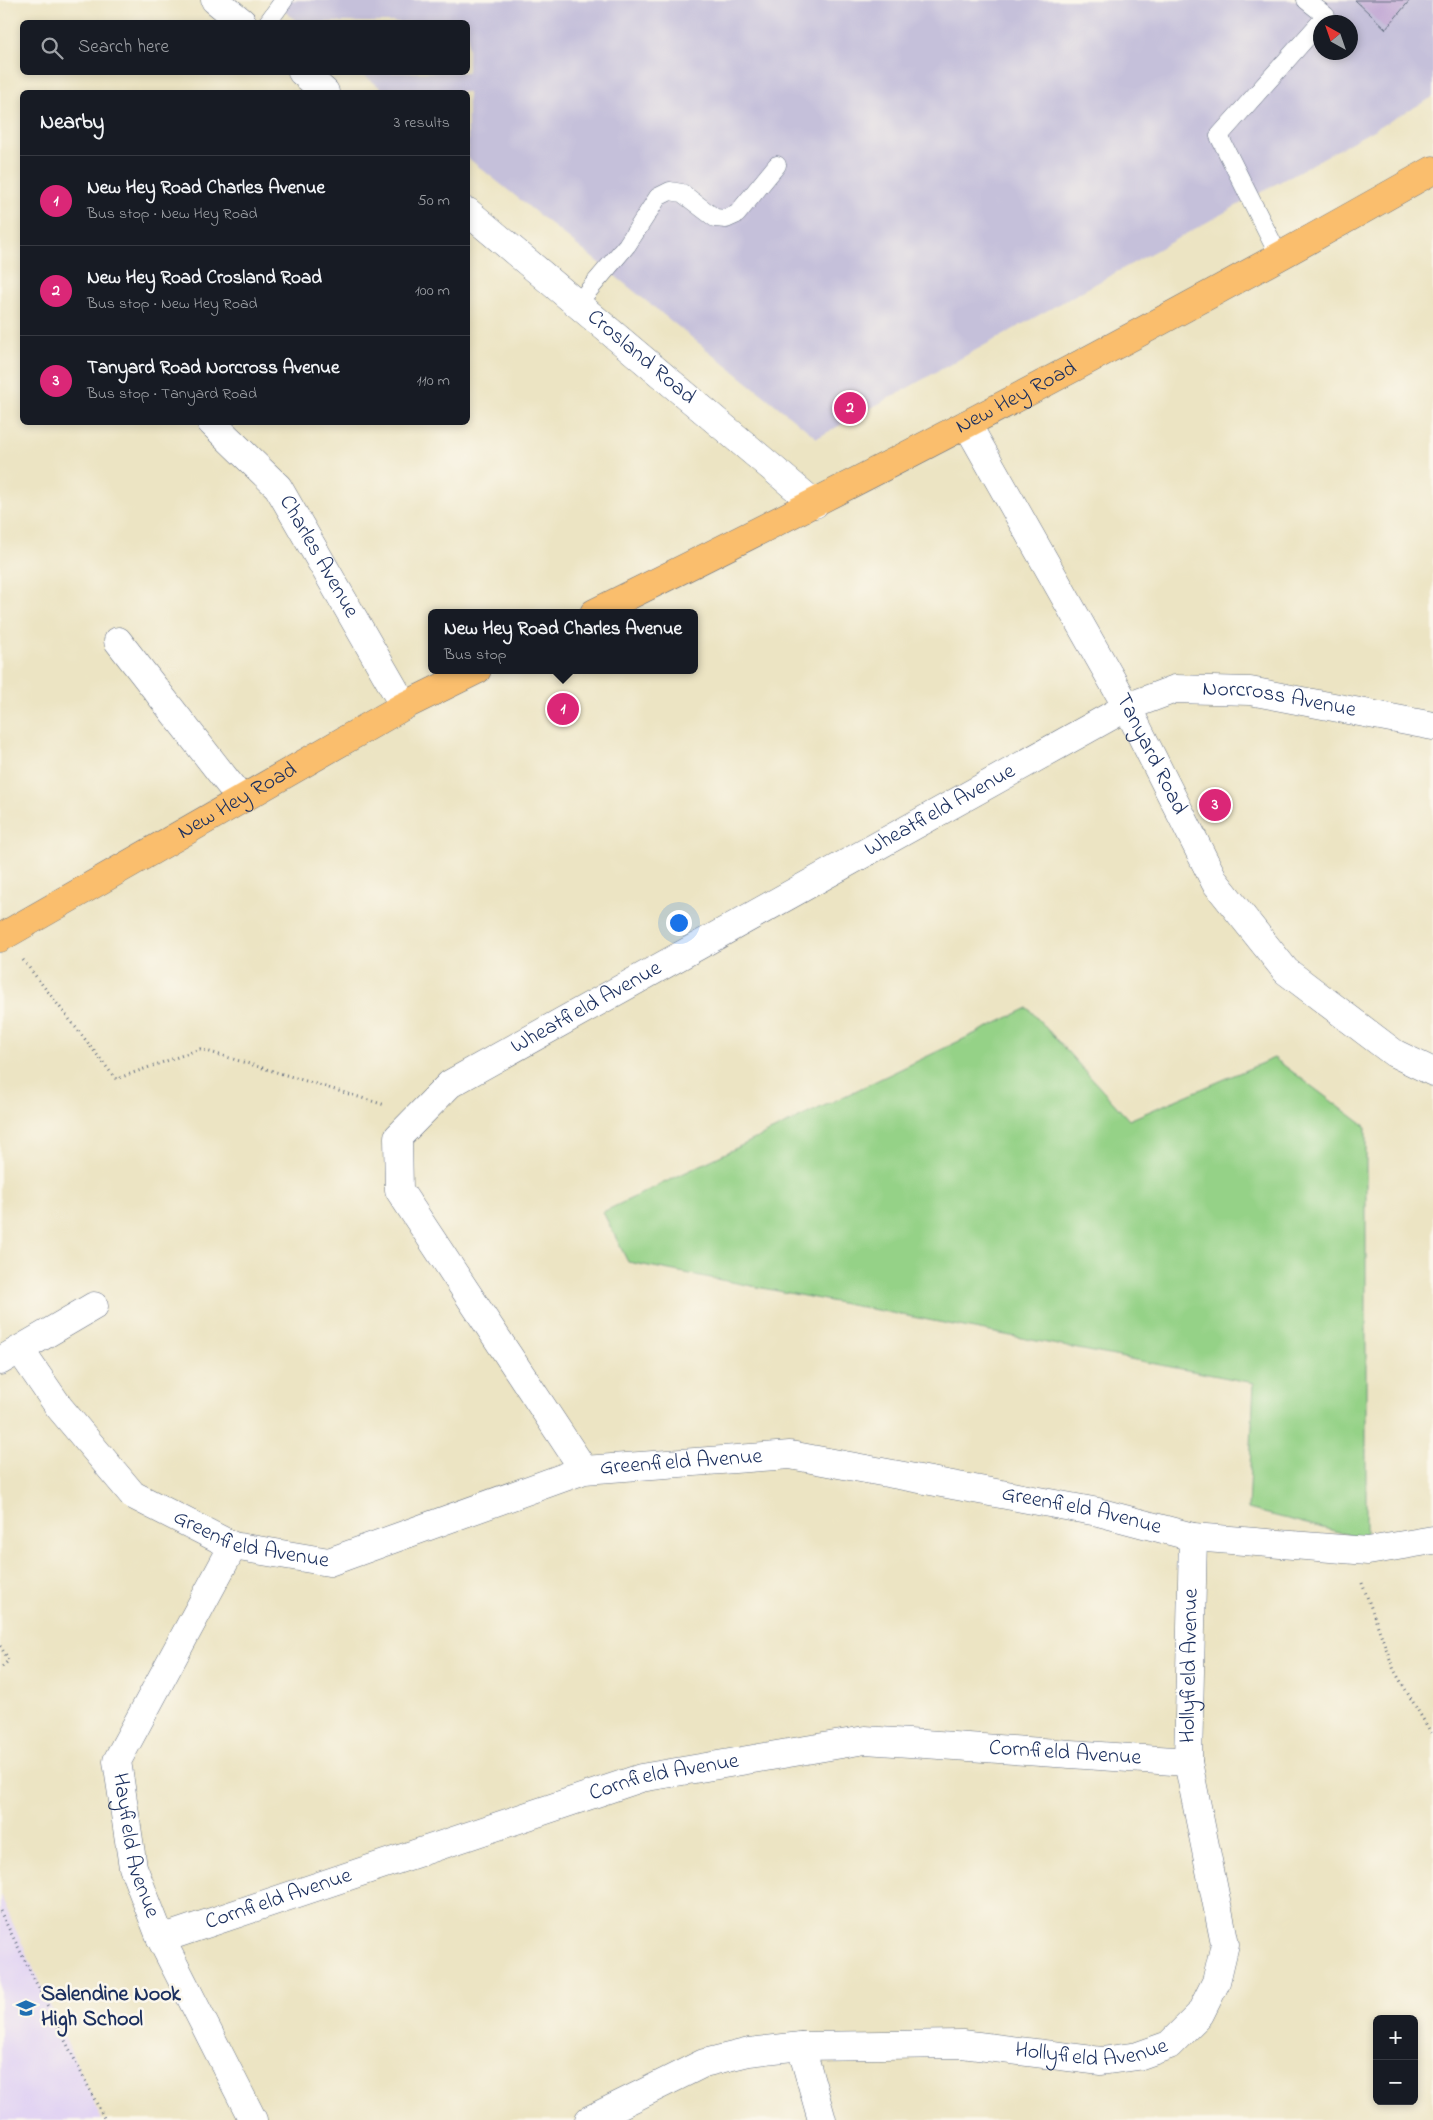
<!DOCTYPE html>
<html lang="en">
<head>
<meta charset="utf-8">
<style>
  :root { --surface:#171b24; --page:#242831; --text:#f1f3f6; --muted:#9ea1a6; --line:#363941; --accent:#db2777 }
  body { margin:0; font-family:"Indie Flower",sans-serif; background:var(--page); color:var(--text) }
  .controls { position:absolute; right:15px; bottom:15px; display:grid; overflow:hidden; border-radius:8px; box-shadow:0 2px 8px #0003 }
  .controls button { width:45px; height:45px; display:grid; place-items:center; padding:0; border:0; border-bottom:1px solid var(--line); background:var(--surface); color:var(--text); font:25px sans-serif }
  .compass { position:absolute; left:1313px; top:15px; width:45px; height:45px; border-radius:50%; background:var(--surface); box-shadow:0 2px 8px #0003; rotate:320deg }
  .you { position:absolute; left:678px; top:922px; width:18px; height:18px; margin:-12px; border:4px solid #fff; border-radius:50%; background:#1a73e8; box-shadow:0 0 0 8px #1a73e833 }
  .badge { display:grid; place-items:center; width:32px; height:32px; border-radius:50%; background:var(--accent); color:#fff; font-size:16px; font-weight:700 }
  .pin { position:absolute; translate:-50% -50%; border:2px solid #fff; box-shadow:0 1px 5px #0006 }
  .popup { position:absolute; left:428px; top:609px; width:270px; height:65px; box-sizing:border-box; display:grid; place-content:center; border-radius:8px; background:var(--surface); filter:drop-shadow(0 1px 4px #0005); font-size:16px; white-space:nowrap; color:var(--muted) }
  .popup b { font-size:19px; color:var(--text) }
  .popup::after { content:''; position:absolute; left:50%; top:100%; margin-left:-10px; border:10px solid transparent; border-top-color:var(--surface) }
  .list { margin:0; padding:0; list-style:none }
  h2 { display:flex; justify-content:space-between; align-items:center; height:65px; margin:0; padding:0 20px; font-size:21px }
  h2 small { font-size:16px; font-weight:400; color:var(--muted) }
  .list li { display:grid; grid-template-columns:32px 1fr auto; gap:15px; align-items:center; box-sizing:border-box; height:90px; padding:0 20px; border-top:1px solid var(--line) }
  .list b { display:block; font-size:19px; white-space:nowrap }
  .list p { margin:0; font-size:16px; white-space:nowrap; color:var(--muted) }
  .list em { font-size:16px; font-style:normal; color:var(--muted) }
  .icon { flex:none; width:28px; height:28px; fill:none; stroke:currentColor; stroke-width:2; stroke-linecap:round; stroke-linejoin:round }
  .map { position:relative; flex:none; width:1433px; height:2120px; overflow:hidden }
  .search { position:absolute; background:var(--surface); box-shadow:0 2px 8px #0003; left:20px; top:20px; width:450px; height:55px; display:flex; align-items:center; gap:12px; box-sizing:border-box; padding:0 18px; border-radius:8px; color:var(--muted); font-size:19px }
  .panel { position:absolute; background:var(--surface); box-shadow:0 2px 8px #0003; left:20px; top:90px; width:450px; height:335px; border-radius:8px }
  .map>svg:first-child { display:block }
  .built { fill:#e2d4f3 }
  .industrial { fill:#c5c0da; fill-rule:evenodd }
  .green { fill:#95d287; stroke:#588072 }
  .building { fill:#c6aed6 }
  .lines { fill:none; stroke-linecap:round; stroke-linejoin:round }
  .service-casing { stroke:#646e81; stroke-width:19 }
  .minor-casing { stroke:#646e81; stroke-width:29 }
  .tertiary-casing { stroke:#646e81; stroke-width:29 }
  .trunk-casing { stroke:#646e81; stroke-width:29 }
  .path { stroke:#646e81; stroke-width:3; stroke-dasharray:1 4; stroke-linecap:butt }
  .service { stroke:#fff; stroke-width:18 }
  .minor { stroke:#fff; stroke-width:28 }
  .tertiary { stroke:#fff; stroke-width:28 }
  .trunk { stroke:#fabe6d; stroke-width:28 }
  .labels { text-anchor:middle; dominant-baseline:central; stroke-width:5; stroke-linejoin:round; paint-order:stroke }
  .street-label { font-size:22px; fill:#1b2f5e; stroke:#fbf7ec }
  .poi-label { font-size:22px; font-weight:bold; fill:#1b2f5e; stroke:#fbf7ec; text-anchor:start }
</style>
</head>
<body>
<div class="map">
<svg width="1433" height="2120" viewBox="0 0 1433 2120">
  <rect width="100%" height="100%" fill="#fbf7ec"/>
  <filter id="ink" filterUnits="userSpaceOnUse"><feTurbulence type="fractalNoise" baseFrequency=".02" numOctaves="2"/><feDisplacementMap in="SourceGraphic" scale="10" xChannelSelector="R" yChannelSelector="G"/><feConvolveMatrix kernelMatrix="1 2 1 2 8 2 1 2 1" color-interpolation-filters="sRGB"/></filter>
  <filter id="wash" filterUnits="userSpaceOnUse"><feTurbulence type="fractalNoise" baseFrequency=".0096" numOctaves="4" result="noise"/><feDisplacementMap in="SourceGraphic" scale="20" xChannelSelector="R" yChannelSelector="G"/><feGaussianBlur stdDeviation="1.12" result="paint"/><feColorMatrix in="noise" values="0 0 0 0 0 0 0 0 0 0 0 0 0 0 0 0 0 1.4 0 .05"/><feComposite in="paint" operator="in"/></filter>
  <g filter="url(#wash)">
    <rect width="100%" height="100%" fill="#ece4c3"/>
    <!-- built -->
    <path class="built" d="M0 1895 102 2120H0Z"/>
    <!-- industrial -->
    <path class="industrial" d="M270 0H1433V97L817 438 468 158V92H386L361 73 468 72V22H298ZM1320 22H1350V52H1320Z"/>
    <!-- green -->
    <path class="green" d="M1028 1008 1129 1120 1274 1058 1366 1127V1539L1248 1509 1254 1383 628 1262 603 1212Z"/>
    <g id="blocks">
      <!-- building -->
      <path class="building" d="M1355 0H1410L1386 29Z"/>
    </g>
  </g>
  <g filter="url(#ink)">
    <use href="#blocks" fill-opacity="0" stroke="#646e81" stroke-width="1"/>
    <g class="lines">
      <defs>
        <g id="service">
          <path d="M268 22 284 0"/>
          <path d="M1280 258 1219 136 1326 16 1306 0"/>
          <path d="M577 304 627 245 658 197 670 191 682 193 715 218 726 219 737 214 777 165"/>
        </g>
        <g id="minor">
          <path id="s1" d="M211 422 278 487 404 706"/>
          <path id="s2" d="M967 424 1127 707 1215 882 1286 971 1394 1053 1433 1072"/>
          <path d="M118 641 241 799"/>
          <path id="s3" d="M20 1350 59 1407 133 1495 233 1546 329 1562 584 1470 790 1455 1098 1512 1193 1537 1368 1551 1433 1540"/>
          <path d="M0 1361 94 1306"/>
          <path id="s4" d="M584 1470 399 1190 398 1137 450 1084 1127 707 1175 689 1250 691 1433 726"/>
          <path id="s5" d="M233 1546 117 1761 133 1867 161 1939 253 2120"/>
          <path id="s6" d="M161 1939 641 1778 865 1740 1188 1762"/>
          <path d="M801 2046 822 2120"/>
          <path id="s7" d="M589 2120 704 2063 749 2052 801 2046 962 2044 1101 2061 1138 2056 1169 2045 1200 2014 1216 1982 1225 1944 1188 1762 1193 1537"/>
        </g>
        <g id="tertiary">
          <path d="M215 0 242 22"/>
          <path d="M302 72 325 92"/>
          <path id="s8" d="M468 212 815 504"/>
        </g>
        <g id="trunk">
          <path id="s9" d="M594 613C878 473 1158 327 1433 170"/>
          <path id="s10" d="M0 938 404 706 477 670"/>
        </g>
      </defs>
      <!-- service casing -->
      <use href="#service" class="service-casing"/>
      <!-- minor casing -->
      <use href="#minor" class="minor-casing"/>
      <!-- tertiary casing -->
      <use href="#tertiary" class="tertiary-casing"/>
      <!-- trunk casing -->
      <use href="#trunk" class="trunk-casing"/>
      <!-- path -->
      <g class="path">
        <path d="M23 960 116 1079 200 1049 385 1105"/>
        <path d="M1362 1583 1394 1670 1433 1736"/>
        <path d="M0 1646 9 1660 0 1669"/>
        <path d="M0 1911 105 2120"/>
      </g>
      <!-- service -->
      <use href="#service" class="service"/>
      <!-- minor -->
      <use href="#minor" class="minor"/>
      <!-- tertiary -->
      <use href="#tertiary" class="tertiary"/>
      <!-- trunk -->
      <use href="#trunk" class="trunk"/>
    </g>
  </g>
  <!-- icons -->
  <defs>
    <symbol id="school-bare" viewBox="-9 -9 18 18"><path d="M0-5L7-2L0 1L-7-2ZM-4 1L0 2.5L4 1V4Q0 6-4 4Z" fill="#1f6fb2" stroke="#fbf7ec" stroke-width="2.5" paint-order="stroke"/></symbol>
  </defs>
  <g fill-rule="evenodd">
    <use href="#school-bare" x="12" y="1994" width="28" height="28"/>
  </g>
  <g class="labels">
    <!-- street labels -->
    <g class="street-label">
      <text stroke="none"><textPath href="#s8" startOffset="226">Crosland Road</textPath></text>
      <text stroke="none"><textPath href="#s9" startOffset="474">New Hey Road</textPath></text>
      <text stroke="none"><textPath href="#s1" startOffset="174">Charles Avenue</textPath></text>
      <text stroke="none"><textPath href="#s4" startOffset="1394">Norcross Avenue</textPath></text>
      <text stroke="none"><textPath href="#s2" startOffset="378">Tanyard Road</textPath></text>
      <text stroke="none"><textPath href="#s10" startOffset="274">New Hey Road</textPath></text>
      <text stroke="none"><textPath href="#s4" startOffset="1024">Wheatfield Avenue</textPath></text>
      <text stroke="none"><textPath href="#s4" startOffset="619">Wheatfield Avenue</textPath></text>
      <text stroke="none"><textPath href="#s3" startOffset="762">Greenfield Avenue</textPath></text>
      <text stroke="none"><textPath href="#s3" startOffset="1168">Greenfield Avenue</textPath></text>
      <text stroke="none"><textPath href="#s3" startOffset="312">Greenfield Avenue</textPath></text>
      <text stroke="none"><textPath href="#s7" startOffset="999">Hollyfield Avenue</textPath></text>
      <text stroke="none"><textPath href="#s6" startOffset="934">Cornfield Avenue</textPath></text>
      <text stroke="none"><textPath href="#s6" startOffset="529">Cornfield Avenue</textPath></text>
      <text stroke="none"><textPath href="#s5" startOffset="331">Hayfield Avenue</textPath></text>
      <text stroke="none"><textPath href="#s6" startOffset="124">Cornfield Avenue</textPath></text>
      <text stroke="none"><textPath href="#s7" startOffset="519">Hollyfield Avenue</textPath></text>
    </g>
    <!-- poi labels -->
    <g class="poi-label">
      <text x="41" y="1995">Salendine Nook<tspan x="41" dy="25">High School</tspan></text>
    </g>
  </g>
</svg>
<div class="controls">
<button>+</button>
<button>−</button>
</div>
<svg class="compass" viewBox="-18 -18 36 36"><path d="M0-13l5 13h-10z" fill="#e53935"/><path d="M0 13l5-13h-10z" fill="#9ea1a6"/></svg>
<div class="you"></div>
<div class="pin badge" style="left:563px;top:709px">1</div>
<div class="popup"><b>New Hey Road Charles Avenue</b>Bus stop</div>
<div class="pin badge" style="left:850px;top:408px">2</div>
<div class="pin badge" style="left:1215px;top:805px">3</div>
<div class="search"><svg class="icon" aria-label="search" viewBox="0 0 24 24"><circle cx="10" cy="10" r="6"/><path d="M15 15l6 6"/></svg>Search here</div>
<section class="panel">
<h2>Nearby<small>3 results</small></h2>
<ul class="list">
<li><span class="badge">1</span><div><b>New Hey Road Charles Avenue</b><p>Bus stop · New Hey Road</p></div><em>50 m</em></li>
<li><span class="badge">2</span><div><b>New Hey Road Crosland Road</b><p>Bus stop · New Hey Road</p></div><em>100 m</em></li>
<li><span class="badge">3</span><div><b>Tanyard Road Norcross Avenue</b><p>Bus stop · Tanyard Road</p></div><em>110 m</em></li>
</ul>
</section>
</div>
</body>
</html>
